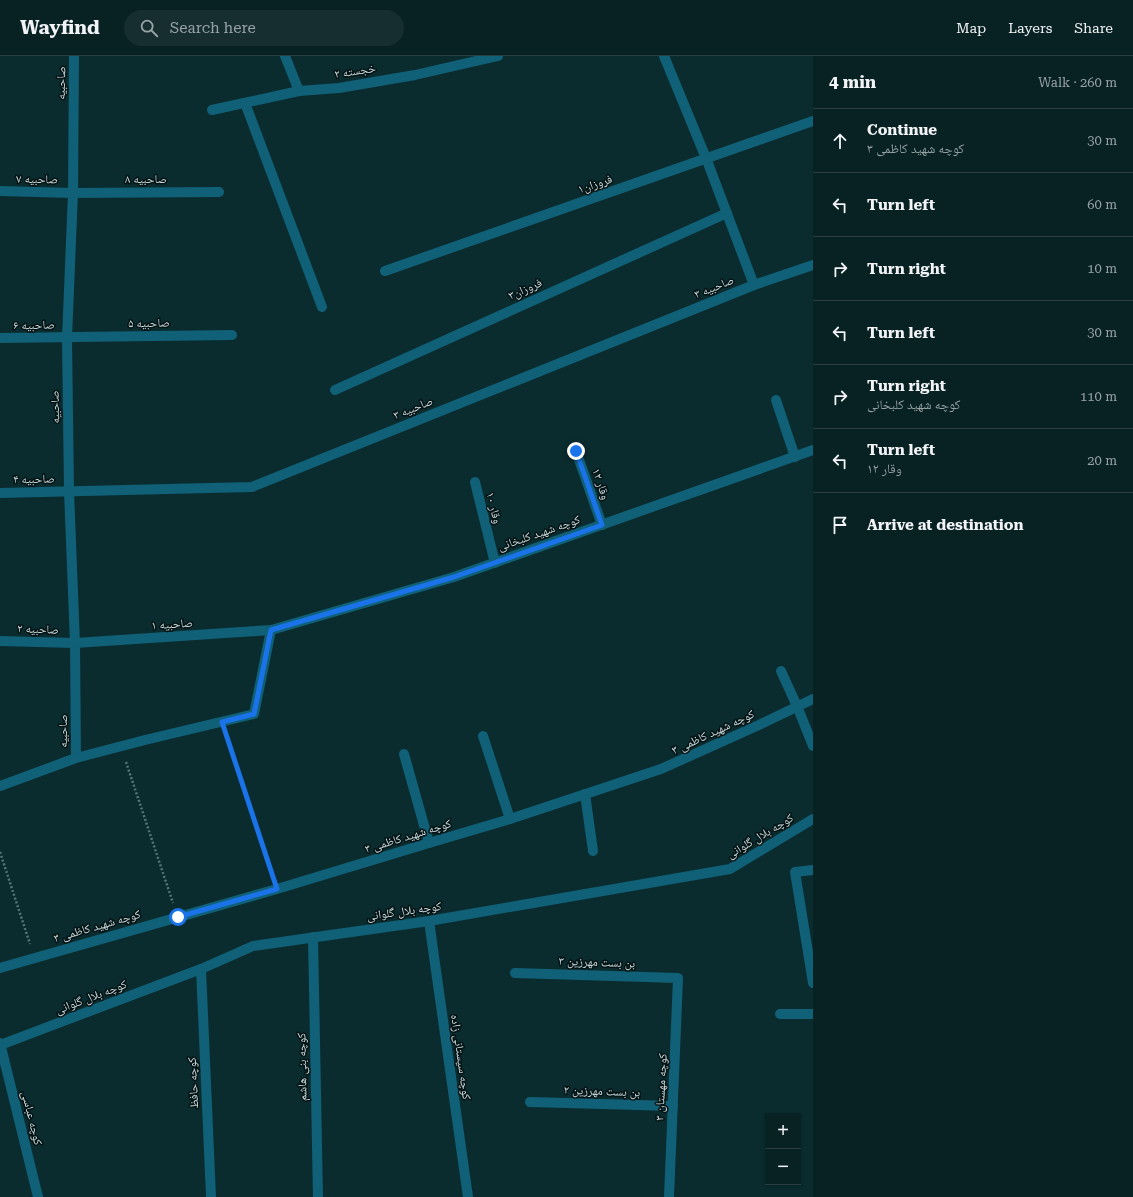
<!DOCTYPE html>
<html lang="en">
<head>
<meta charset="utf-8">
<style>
  :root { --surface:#082123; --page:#162e30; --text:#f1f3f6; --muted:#98a3a6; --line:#293e41 }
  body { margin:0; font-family:"Roboto Serif","Noto Naskh Arabic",serif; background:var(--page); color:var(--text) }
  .controls { position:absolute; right:12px; bottom:12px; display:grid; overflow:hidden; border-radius:0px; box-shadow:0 1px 3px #0004 }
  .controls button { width:36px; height:36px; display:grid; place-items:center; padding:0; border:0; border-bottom:1px solid var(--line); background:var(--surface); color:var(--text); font:20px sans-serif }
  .stop { position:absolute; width:12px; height:12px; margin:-9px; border:3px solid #1a73e8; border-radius:50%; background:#fff }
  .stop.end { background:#1a73e8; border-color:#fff; box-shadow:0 1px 4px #0008 }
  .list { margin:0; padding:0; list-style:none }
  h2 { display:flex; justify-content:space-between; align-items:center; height:52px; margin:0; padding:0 16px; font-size:17px }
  h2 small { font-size:13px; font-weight:400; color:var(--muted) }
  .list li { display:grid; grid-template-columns:26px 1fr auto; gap:12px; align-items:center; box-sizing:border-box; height:64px; padding:0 16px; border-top:1px solid var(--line) }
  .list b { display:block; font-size:15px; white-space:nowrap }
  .list p { margin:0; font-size:13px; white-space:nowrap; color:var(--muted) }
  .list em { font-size:13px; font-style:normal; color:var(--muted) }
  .icon { flex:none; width:22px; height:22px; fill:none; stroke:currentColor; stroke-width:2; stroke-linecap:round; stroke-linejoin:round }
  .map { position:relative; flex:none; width:813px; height:1141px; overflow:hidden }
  header { display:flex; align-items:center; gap:24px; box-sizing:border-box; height:56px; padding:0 20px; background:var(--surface); border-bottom:1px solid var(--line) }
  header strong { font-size:19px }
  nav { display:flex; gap:22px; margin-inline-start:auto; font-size:14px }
  .search { width:280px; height:36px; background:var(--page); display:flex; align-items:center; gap:10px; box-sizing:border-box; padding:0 14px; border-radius:22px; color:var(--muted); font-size:15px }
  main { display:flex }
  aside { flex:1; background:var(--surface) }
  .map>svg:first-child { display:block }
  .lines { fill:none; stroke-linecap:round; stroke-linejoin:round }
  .path { stroke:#587476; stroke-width:2.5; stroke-dasharray:2 2; stroke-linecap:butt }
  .minor { stroke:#106077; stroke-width:10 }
  .route { stroke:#1a73e8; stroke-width:5 }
  .labels { text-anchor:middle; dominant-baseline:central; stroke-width:3; stroke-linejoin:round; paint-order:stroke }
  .street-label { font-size:12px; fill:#c9dbdd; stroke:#051214 }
</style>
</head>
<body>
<header>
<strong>Wayfind</strong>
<div class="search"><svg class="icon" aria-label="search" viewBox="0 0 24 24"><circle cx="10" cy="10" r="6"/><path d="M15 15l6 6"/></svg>Search here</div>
<nav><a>Map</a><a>Layers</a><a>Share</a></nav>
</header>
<main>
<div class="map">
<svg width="813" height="1141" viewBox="0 0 813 1141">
  <rect width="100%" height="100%" fill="#0a2c2f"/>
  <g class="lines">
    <!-- path -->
    <g class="path">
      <path d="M226 679 272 819"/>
      <path d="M126 706 173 847"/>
      <path d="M0 796 30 888"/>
    </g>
    <!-- minor -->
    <g class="minor">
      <path d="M74 0 73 137 67 282 69 435 75 587 76 702"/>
      <path d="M285 0 299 35 339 32 415 19 498 0"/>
      <path d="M664 0 706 102 754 229"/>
      <path d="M245 47 322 251"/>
      <path d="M212 54 299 35"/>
      <path d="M0 135 73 137 219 136"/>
      <path d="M385 215 813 65"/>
      <path d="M0 282 232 279"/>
      <path d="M335 334 727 157"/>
      <path d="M776 344 795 401"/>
      <path d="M576 395 602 469"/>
      <path d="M475 426 495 507"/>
      <path d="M0 437 252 431 754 229 813 209"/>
      <path d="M0 585 75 587 271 574 454 521 813 394"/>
      <path d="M781 615 797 650 813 690"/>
      <path d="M483 680 510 763"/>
      <path d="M404 698 429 787"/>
      <path d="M0 730 76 702 145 684 254 658 271 574"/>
      <path d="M585 738 593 795"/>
      <path d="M813 814 795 816 813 927"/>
      <path d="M429 865 468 1141"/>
      <path d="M313 881 318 1141"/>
      <path d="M0 912 277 833 429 787 510 763 661 713 759 669 813 643"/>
      <path d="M201 913 211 1141"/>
      <path d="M515 917 678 922 669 1141"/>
      <path d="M780 958H813"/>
      <path d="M0 987 38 1141"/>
      <path d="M0 989 201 913 253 890 429 865 730 813 813 763"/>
      <path d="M530 1046 673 1050"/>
    </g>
  </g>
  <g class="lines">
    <!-- route -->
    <path class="route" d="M178 861 277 833 222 666 254 658 271 574 454 521 602 469 576 395"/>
  </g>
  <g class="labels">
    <!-- street labels -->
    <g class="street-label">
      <text transform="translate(355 15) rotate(-9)">خجسته ۲</text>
      <text transform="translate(61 27) rotate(-89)">صاحبیه</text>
      <text transform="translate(37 123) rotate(1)">صاحبیه ۷</text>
      <text x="146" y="123">صاحبیه ۸</text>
      <text transform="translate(595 128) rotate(-19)">فروزان۱</text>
      <text transform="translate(714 231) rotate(-22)">صاحبیه ۳</text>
      <text transform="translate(525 233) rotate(-24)">فروزان۳</text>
      <text transform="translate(149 267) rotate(-1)">صاحبیه ۵</text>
      <text transform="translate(34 269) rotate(-1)">صاحبیه ۶</text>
      <text transform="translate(55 351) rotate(-91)">صاحبیه</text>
      <text transform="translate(413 352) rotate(-22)">صاحبیه ۳</text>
      <text transform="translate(34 423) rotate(-1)">صاحبیه ۴</text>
      <text transform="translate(601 428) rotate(71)">وقار ۱۲</text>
      <text transform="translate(494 452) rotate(76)">وقار ۱۰</text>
      <text transform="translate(539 477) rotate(-19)">کوچه شهید کلبخانی</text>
      <text transform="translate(172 568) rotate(-4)">صاحبیه ۱</text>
      <text transform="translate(38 573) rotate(2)">صاحبیه ۲</text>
      <text transform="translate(63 675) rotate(-90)">صاحبیه</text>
      <text transform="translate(713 676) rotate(-25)">کوچه شهید کاظمی ۳</text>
      <text transform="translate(408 780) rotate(-17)">کوچه شهید کاظمی ۳</text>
      <text transform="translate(760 780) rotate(-31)">کوچه بلال گلوانی</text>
      <text transform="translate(404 855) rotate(-8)">کوچه بلال گلوانی</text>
      <text transform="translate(97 870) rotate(-16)">کوچه شهید کاظمی ۳</text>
      <text transform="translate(597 906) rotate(2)">بن بست مهرزین ۳</text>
      <text transform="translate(91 941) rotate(-21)">کوچه بلال گلوانی</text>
      <text transform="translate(461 1001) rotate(82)">کوچه سیستانی زاده</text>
      <text transform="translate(302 1011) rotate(-91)">کوچه بنی هاشم</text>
      <text transform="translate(193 1027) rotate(-93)">کوچه حافظ</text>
      <text transform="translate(661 1031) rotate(-87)">کوچه مهستان ۳</text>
      <text transform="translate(602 1035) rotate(2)">بن بست مهرزین ۲</text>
      <text transform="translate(32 1062) rotate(76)">کوچه عباسی</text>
    </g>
  </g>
</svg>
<div class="controls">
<button>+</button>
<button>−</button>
</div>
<div class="stop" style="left:178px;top:861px"></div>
<div class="stop end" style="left:576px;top:395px"></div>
</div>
<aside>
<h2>4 min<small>Walk · 260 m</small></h2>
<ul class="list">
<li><svg class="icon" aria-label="ahead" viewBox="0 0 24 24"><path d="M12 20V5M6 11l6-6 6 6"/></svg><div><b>Continue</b><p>کوچه شهید کاظمی ۳</p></div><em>30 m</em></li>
<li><svg class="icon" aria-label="left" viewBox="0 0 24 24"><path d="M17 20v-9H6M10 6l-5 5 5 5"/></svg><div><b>Turn left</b></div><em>60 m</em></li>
<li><svg class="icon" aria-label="right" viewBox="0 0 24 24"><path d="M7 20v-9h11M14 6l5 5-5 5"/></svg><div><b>Turn right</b></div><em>10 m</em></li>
<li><svg class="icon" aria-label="left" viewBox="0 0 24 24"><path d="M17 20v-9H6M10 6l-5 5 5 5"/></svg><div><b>Turn left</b></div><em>30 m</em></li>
<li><svg class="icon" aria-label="right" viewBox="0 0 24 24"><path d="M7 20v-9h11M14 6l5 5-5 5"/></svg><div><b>Turn right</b><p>کوچه شهید کلبخانی</p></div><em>110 m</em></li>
<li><svg class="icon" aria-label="left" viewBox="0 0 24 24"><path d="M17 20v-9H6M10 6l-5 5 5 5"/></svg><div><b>Turn left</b><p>وقار ۱۲</p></div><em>20 m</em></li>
<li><svg class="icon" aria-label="arrive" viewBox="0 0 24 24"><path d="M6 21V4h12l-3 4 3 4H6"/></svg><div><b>Arrive at destination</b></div></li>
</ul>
</aside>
</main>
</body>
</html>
